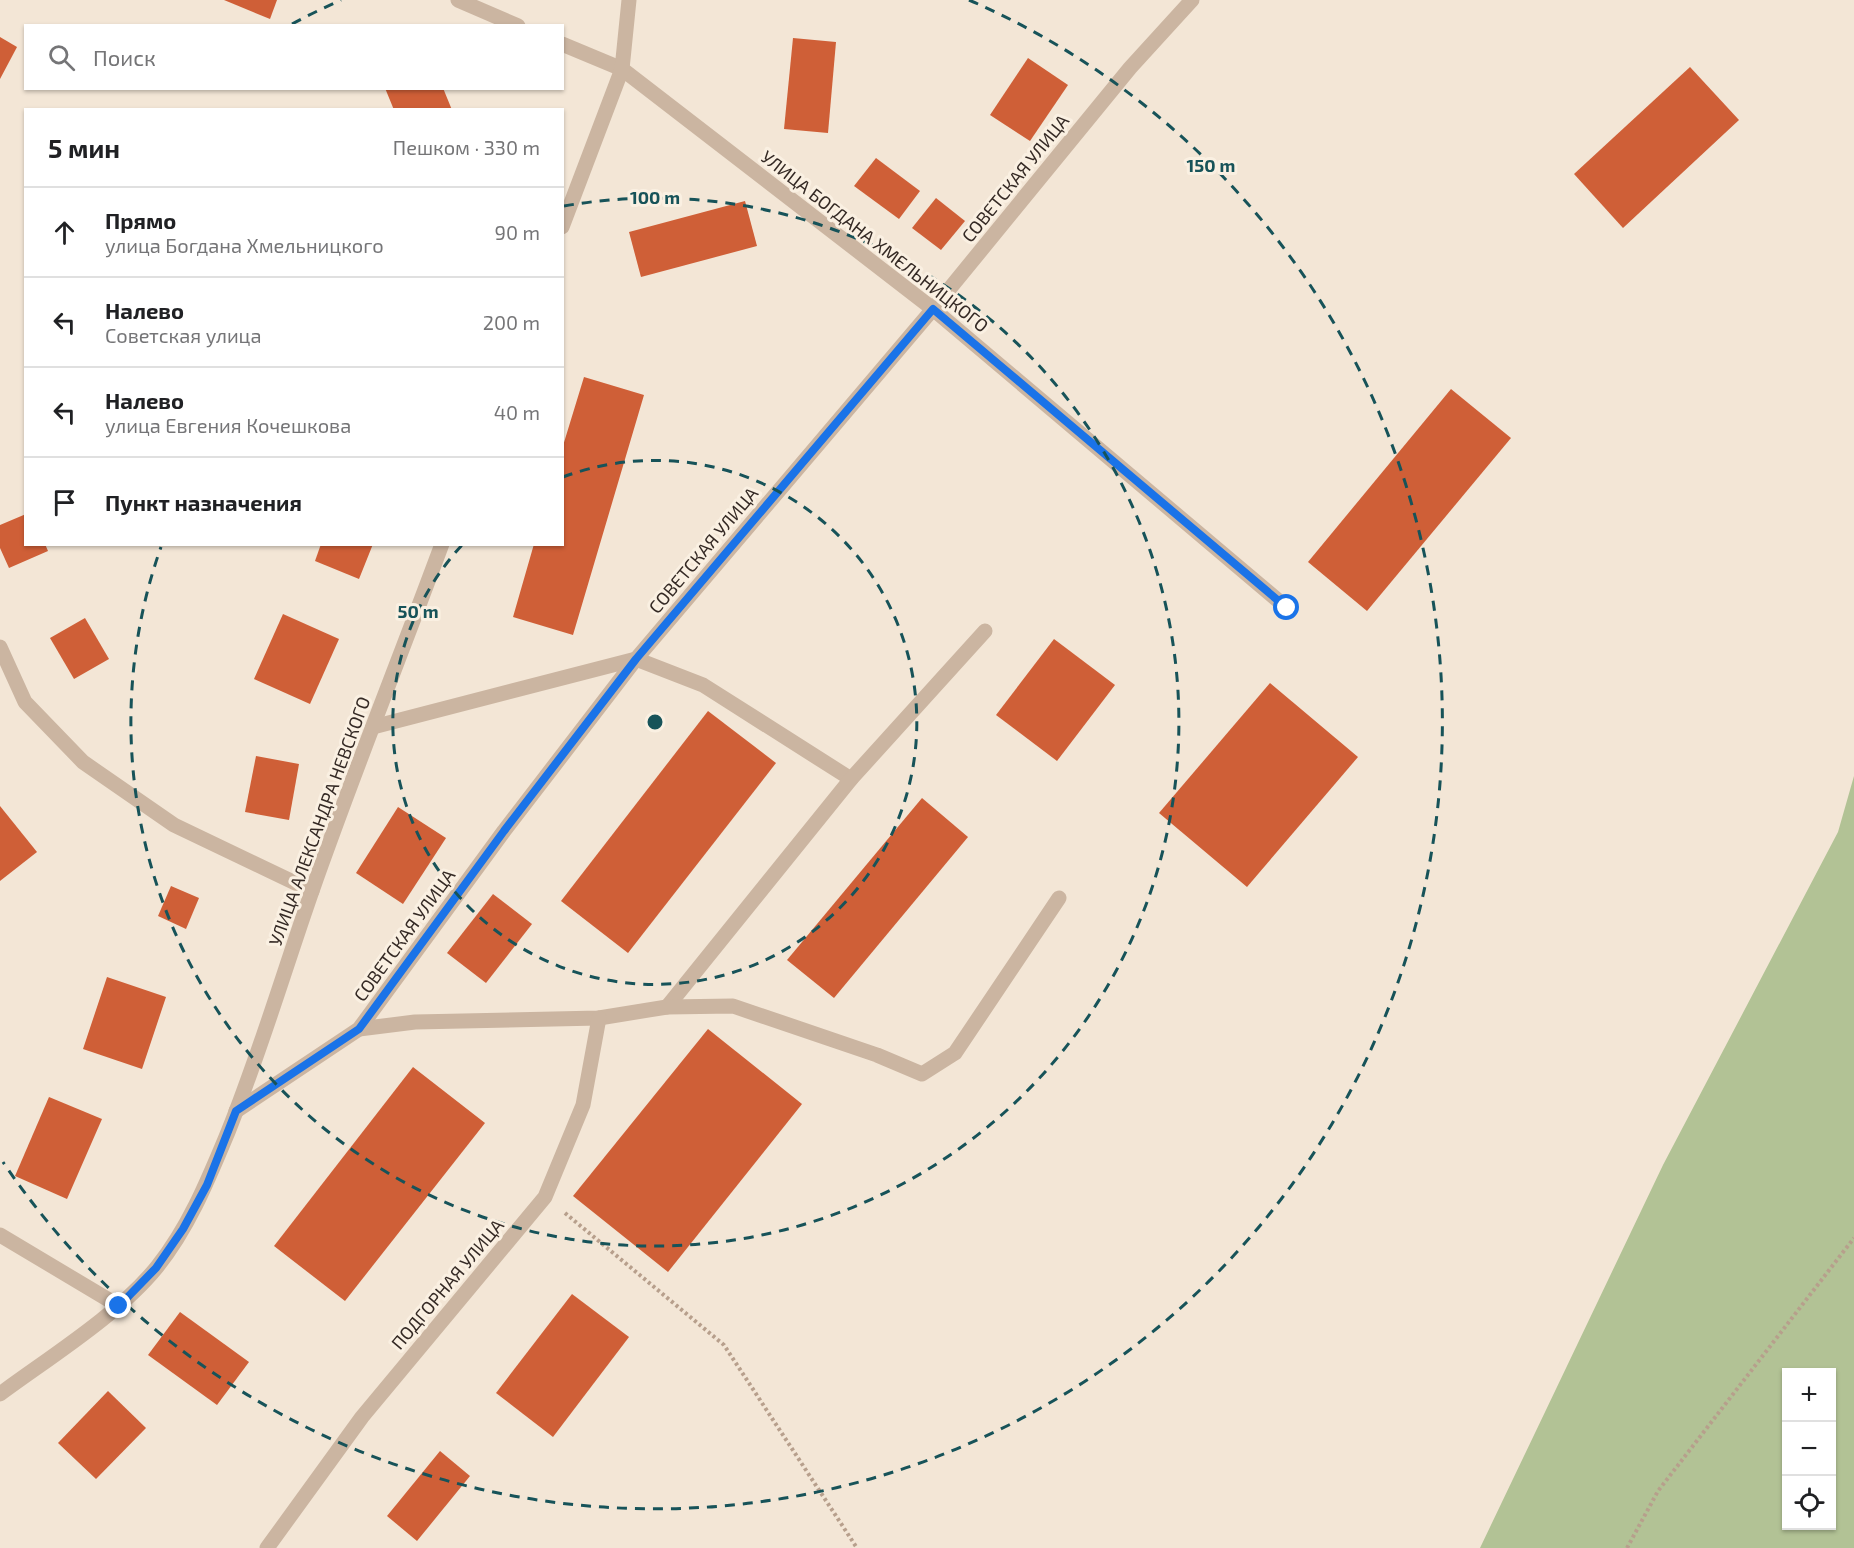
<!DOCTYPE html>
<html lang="ru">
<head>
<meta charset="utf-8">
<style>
  :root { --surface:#fff; --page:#f2f2f2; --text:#202124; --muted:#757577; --line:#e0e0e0 }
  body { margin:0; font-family:"Exo 2",sans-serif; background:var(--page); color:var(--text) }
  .controls { position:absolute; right:18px; bottom:18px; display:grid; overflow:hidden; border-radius:0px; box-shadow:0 2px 4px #0004 }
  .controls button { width:54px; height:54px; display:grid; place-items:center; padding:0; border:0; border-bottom:2px solid var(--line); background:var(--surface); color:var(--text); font:30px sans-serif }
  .stop { position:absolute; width:18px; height:18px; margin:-14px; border:4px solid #1a73e8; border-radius:50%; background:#fff }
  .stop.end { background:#1a73e8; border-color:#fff; box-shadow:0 2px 6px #0008 }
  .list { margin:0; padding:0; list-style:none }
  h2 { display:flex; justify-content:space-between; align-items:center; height:78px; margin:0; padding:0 24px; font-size:26px }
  h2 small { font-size:20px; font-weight:400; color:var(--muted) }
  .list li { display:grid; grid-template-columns:39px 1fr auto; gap:18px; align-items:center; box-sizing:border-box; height:90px; padding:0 24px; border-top:2px solid var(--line) }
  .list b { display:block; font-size:22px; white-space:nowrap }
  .list p { margin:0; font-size:20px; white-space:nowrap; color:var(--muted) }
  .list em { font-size:20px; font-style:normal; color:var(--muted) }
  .icon { flex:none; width:33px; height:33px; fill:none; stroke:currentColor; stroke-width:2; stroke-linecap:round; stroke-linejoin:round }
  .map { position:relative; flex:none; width:1854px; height:1548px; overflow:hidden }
  .search { position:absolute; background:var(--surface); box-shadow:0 2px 4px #0004; left:24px; top:24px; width:540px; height:66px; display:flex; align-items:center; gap:15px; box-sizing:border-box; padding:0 21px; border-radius:0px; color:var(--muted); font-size:22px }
  .panel { position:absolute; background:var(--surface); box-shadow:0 2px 4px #0004; left:24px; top:108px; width:540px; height:438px; border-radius:0px }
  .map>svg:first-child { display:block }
  .green { fill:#b2c295; fill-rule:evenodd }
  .building { fill:#cf5f37 }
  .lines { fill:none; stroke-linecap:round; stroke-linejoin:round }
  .path { stroke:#b79f8c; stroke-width:4; stroke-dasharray:3 3; stroke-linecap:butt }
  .minor { stroke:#cbb5a1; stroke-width:15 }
  .route { stroke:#1a73e8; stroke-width:8 }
  .ring { fill:none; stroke:#175359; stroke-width:3; stroke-dasharray:10 8 }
  .labels { text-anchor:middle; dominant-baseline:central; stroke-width:6; stroke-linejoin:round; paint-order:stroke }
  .street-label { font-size:18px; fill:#352a25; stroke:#faf0e2 }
  .centre { fill:#175359; stroke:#faf0e2; stroke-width:3 }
  .ring-label { font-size:18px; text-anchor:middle; font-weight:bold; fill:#175359; stroke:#faf0e2; stroke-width:6; stroke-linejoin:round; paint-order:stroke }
</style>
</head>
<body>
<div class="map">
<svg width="1854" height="1548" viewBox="0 0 1854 1548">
  <rect width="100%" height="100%" fill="#f3e6d6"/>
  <!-- green -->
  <path class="green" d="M1854 776V1548H1480L1663 1165 1838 832ZM1786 1372H1832V1526H1786Z"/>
  <!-- building -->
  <g class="building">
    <path d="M224 0H277L270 19Z"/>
    <path d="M0 37 17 47 0 79Z"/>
    <path d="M793 38 836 42 828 133 784 129Z"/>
    <path d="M1028 58 1068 85 1030 141 990 115Z"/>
    <path d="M1690 67 1739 120 1623 228 1574 174Z"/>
    <path d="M385 88H443L452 110H394Z"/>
    <path d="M876 158 920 191 899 219 854 186Z"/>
    <path d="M936 198 965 221 941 250 912 228Z"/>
    <path d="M745 201 757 246 641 277 629 232Z"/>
    <path d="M584 377 644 395 573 635 513 617 534 544H562V449Z"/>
    <path d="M1451 389 1511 438 1367 611 1308 562Z"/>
    <path d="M26 514V544H45L48 551 9 568 0 548V525Z"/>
    <path d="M321 544H373L359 579 315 561Z"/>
    <path d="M283 614 339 639 310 704 254 679Z"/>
    <path d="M85 618 109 659 74 679 50 638Z"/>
    <path d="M1054 639 1115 685 1057 761 996 715Z"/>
    <path d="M1270 683 1358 757 1247 887 1159 813Z"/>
    <path d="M708 711 776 763 628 953 561 901Z"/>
    <path d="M256 756 299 764 289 820 245 812Z"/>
    <path d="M922 798 968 837 834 998 787 960Z"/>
    <path d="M0 806 37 852 0 881Z"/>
    <path d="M398 807 446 838 403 904 356 873Z"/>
    <path d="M171 886 199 898 186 929 158 916Z"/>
    <path d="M493 894 532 924 486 983 447 953Z"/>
    <path d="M107 977 166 997 142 1069 83 1049Z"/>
    <path d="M708 1029 802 1104 668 1272 573 1196Z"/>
    <path d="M413 1067 485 1123 345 1301 274 1246Z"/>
    <path d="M49 1097 102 1119 67 1199 15 1176Z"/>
    <path d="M572 1294 629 1337 553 1437 496 1393Z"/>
    <path d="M180 1312 249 1362 217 1405 148 1355Z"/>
    <path d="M108 1391 146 1428 96 1479 58 1443Z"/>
    <path d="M440 1451 470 1476 417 1541 387 1516Z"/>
  </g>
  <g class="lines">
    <!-- path -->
    <g class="path">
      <path d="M565 1213 724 1345 857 1548"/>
      <path d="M1627 1548 1658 1491 1854 1238"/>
    </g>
    <!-- minor -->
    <g class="minor">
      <path d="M458 0 518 26"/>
      <path d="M562 44 622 69 933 309 1287 608"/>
      <path d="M562 227 622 69 629 0"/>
      <path d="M0 647 25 702 83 762 174 825 312 891"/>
      <path d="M373 727 636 659 703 685 851 779"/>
      <path d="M667 1007 851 779 985 631"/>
      <path d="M359 1029 415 1022 599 1018 667 1007 733 1006 877 1055 922 1074 955 1053 1059 898"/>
      <path d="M236 1111 359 1029 504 831 636 659 933 309 1130 68 1192 0"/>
      <path d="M0 1235 119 1306"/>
      <path d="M0 1394C50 1357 118 1315 157 1267 189 1227 208 1180 228 1132 260 1053 284 971 312 891 353 774 399 660 442 544"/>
      <path d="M267 1548 362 1417 545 1197 583 1105 599 1018"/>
    </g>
  </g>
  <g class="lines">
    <!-- route -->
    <path class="route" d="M119 1306 156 1268 183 1229 207 1185 236 1111 359 1029 504 831 636 659 933 309 1287 608"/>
  </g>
  <!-- distance rings -->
  <g class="ring">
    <path d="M563 477A262 262 0 1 1 462 545"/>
    <path d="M564 206A524 524 0 1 1 161 547"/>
    <path d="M292 24A787 787 0 0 1 341 0M969 0A787 787 0 1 1 3 1162"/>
  </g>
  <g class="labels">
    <!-- street labels -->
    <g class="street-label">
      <text transform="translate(1015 178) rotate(-51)">СОВЕТСКАЯ УЛИЦА</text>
      <text transform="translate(875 241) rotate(38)">УЛИЦА БОГДАНА ХМЕЛЬНИЦКОГО</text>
      <text transform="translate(703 550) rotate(-50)">СОВЕТСКАЯ УЛИЦА</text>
      <text transform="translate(319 821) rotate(-70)">УЛИЦА АЛЕКСАНДРА НЕВСКОГО</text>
      <text transform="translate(404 935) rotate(-54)">СОВЕТСКАЯ УЛИЦА</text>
      <text transform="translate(447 1284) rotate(-50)">ПОДГОРНАЯ УЛИЦА</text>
    </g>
  </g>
  <circle cx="655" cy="722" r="9" class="centre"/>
  <g class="ring-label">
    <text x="1211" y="172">150 m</text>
    <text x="655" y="204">100 m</text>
    <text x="418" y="618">50 m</text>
  </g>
</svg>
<div class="controls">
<button>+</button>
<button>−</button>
<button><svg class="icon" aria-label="locate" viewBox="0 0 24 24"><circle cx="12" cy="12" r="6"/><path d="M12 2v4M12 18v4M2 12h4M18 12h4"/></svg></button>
</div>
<div class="stop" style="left:1287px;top:608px"></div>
<div class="stop end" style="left:119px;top:1306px"></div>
<div class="search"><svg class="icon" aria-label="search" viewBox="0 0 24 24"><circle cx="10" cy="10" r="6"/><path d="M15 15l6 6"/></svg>Поиск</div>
<section class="panel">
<h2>5 мин<small>Пешком · 330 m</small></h2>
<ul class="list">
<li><svg class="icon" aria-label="ahead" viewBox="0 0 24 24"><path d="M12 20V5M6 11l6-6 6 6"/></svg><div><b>Прямо</b><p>улица Богдана Хмельницкого</p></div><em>90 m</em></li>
<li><svg class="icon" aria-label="left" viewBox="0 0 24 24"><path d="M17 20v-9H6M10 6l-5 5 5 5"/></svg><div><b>Налево</b><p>Советская улица</p></div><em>200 m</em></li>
<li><svg class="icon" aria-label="left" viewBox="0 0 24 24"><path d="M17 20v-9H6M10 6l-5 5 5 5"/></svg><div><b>Налево</b><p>улица Евгения Кочешкова</p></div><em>40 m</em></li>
<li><svg class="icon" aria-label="arrive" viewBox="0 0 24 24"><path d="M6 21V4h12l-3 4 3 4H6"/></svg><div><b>Пункт назначения</b></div></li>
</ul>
</section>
</div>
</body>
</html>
